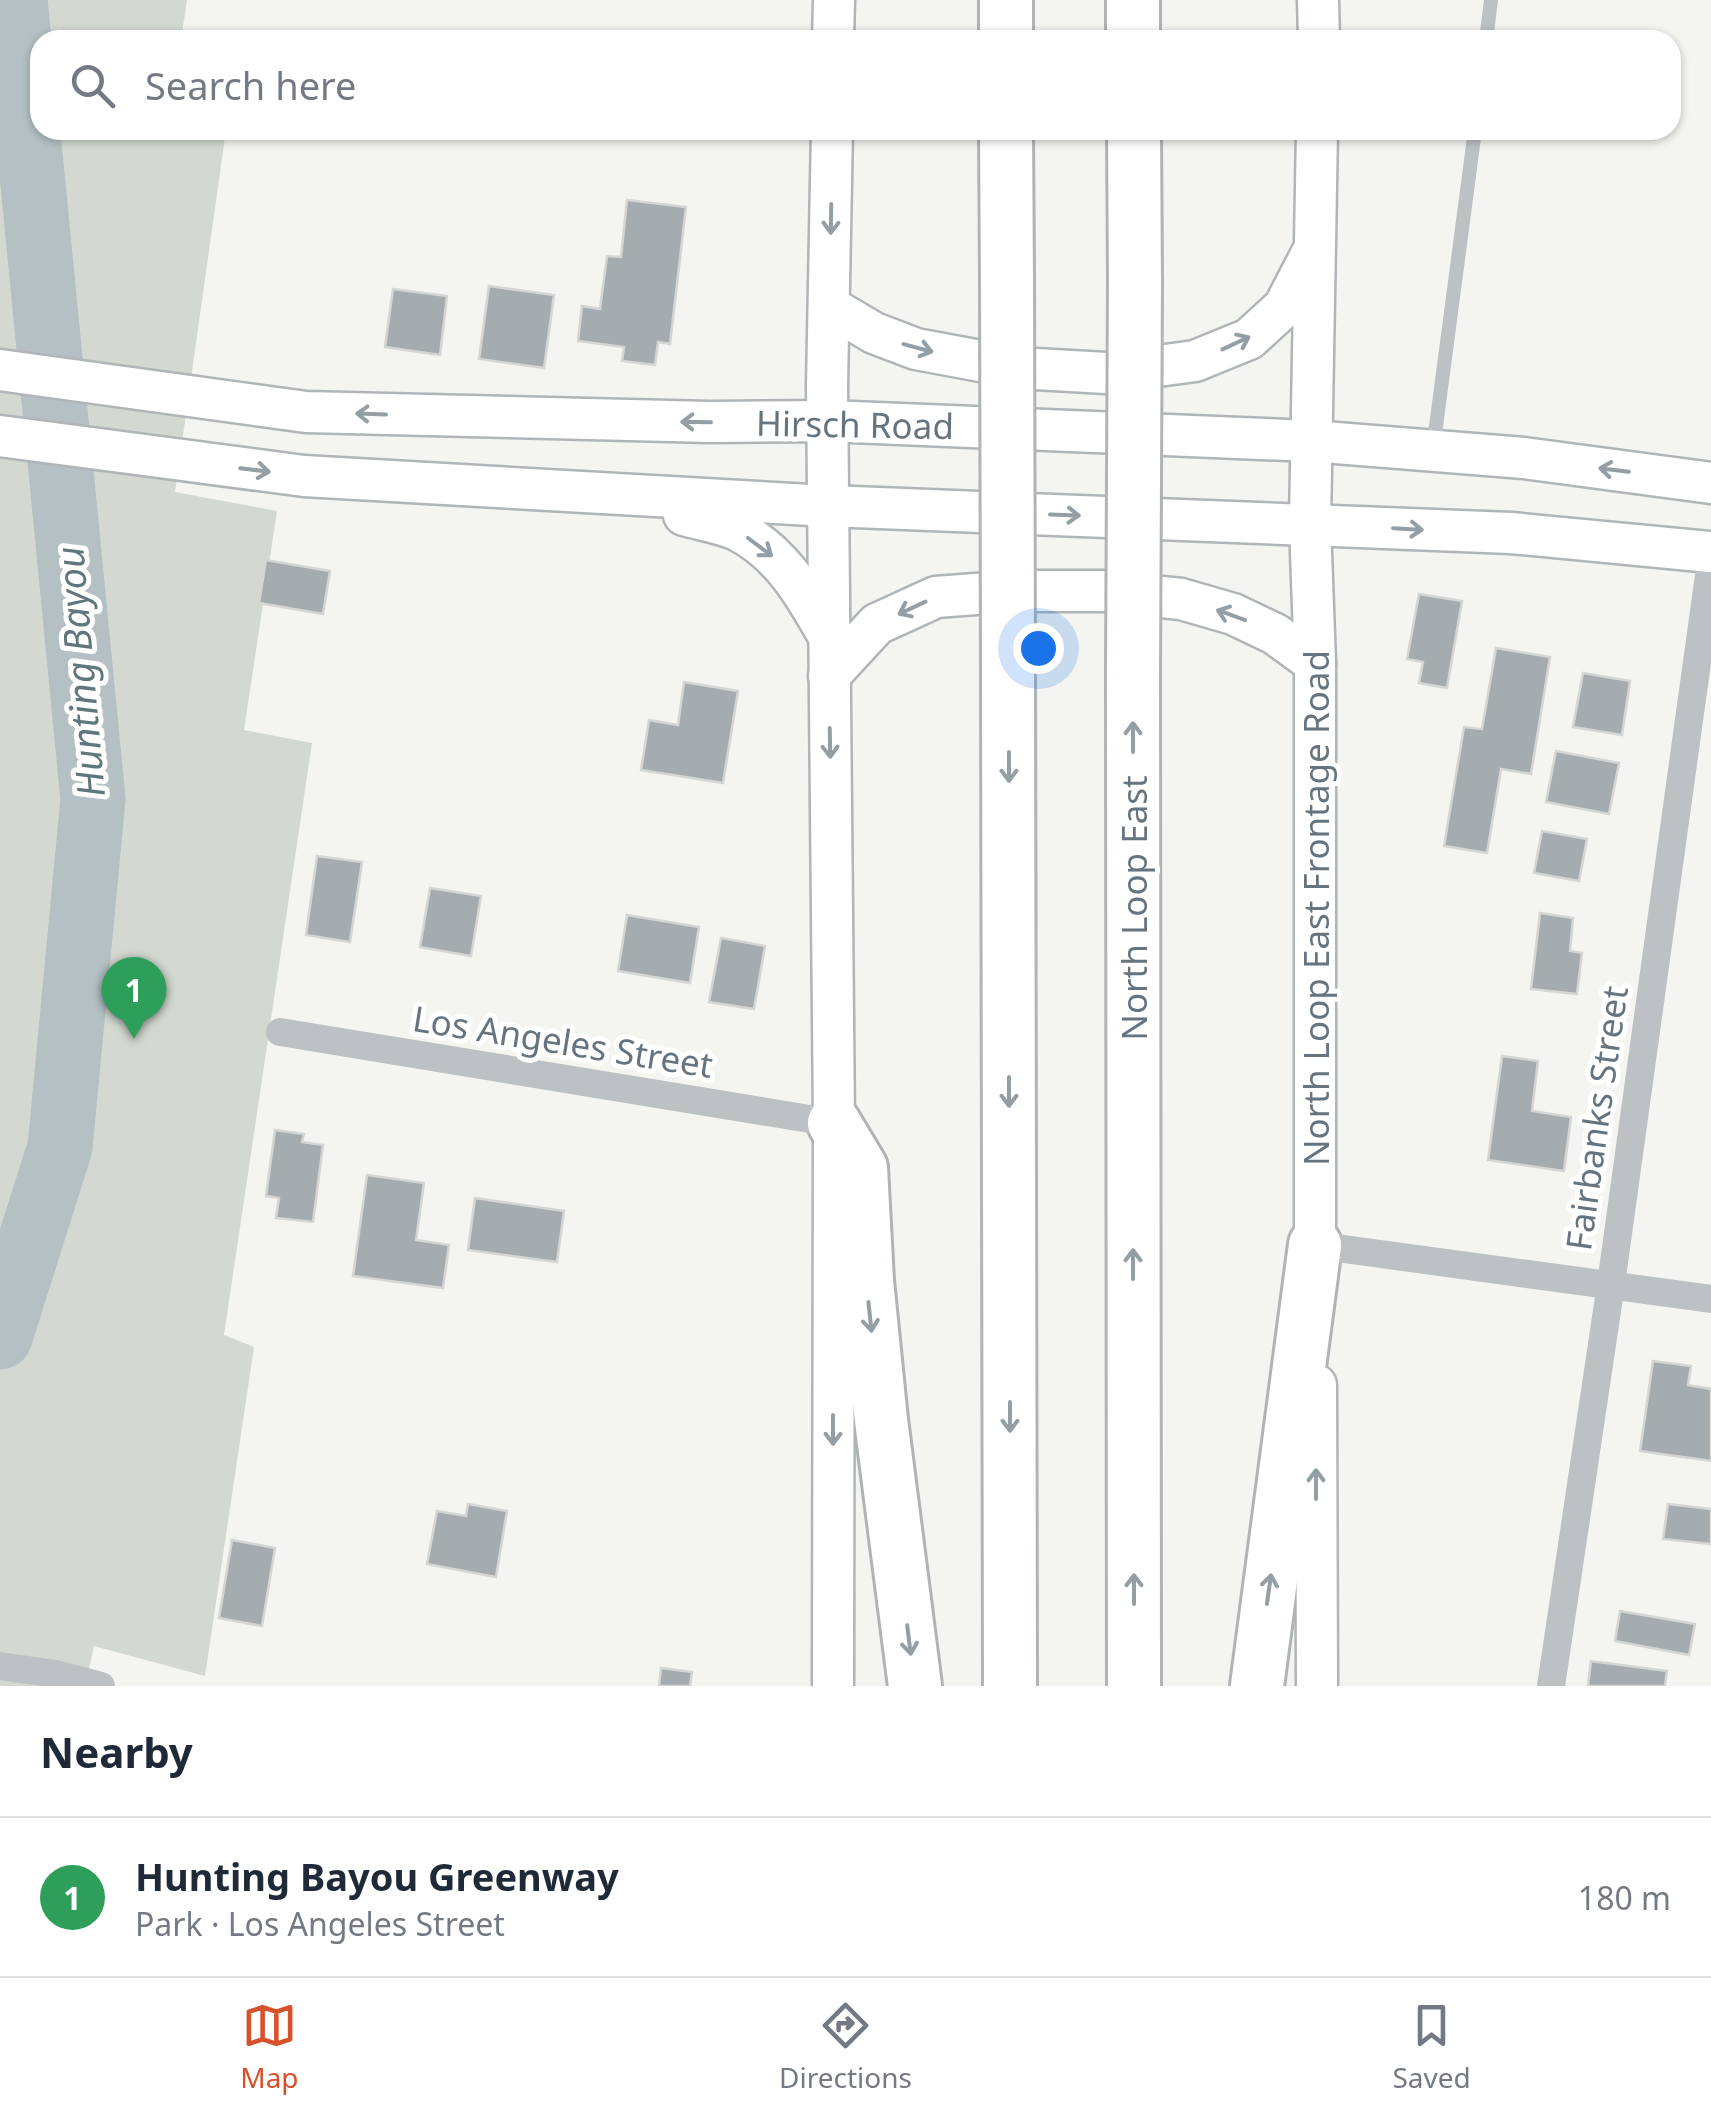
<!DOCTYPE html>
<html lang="en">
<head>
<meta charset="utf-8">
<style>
  :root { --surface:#fff; --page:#f6f6f7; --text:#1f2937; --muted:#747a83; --line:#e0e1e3; --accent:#d7512d }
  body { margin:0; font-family:"Noto Sans",sans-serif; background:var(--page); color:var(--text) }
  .you { position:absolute; left:1038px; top:648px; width:35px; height:35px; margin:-25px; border:8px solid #fff; border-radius:50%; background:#1a73e8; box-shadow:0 0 0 15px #1a73e833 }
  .badge { display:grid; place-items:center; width:65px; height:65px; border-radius:50%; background:var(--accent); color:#fff; font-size:32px; font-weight:700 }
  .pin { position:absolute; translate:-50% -82px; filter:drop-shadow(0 2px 5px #0008) }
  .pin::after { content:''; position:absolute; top:52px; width:35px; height:30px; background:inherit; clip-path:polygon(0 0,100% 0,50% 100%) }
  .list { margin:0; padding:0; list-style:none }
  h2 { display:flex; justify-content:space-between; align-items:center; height:130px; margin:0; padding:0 40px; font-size:42px }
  h2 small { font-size:32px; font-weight:400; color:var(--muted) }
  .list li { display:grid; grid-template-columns:65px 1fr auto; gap:30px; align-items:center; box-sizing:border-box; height:160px; padding:0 40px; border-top:2px solid var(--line) }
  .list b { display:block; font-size:38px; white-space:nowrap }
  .list p { margin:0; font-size:32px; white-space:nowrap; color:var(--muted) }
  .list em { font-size:32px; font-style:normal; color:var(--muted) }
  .icon { flex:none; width:55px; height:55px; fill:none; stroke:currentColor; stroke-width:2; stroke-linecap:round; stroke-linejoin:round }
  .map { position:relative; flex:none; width:1711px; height:1686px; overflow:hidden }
  .search { position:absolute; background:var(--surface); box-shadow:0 2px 8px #0004; left:30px; right:30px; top:30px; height:110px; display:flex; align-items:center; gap:25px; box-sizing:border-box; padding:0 35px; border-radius:30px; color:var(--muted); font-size:38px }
  .sheet { height:290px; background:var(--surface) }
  nav { display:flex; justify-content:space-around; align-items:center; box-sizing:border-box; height:140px; border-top:2px solid var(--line); background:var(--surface); font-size:28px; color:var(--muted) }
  nav a { display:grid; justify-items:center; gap:5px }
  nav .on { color:var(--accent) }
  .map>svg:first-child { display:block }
  .green { fill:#d3d9d0 }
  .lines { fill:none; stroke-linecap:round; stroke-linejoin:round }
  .river { stroke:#b4c0c3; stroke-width:65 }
  .building { fill:#a4acb0; stroke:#d5d5d3; stroke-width:2.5 }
  .secondary-casing { stroke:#b0b5b8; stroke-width:45 }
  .motorway-casing { stroke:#b0b4b6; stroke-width:58 }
  .service { stroke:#bdc1c4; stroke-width:14 }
  .minor { stroke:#bdc1c4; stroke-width:28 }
  .secondary { stroke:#fff; stroke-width:40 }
  .motorway { stroke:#fff; stroke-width:52 }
  .motorway-bridge-casing { stroke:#b0b4b6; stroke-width:58; stroke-linecap:butt }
  .motorway-bridge { stroke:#fff; stroke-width:52 }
  .oneway { stroke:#939ea5 }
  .labels { text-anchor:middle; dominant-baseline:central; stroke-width:10; stroke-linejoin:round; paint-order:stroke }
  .street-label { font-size:35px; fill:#65747f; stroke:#fff }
  .water-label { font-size:38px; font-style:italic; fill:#60767d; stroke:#fff }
</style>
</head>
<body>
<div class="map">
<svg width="1711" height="1686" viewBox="0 0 1711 1686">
  <rect width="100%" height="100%" fill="#f4f4f0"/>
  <!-- green -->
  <path class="green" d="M0 0H187L181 40H40V130H226L175 492 277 511 244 730 312 743 224 1335 254 1347 205 1676 94 1646 85 1686H0Z"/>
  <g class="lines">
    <!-- river -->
    <path class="river" d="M0 1337 60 1147 93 799 15 0"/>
  </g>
  <!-- building -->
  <g class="building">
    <path d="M627 200 686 207 670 344 658 342 655 365 622 361 624 347 578 341 582 306 600 309 607 256 621 257Z"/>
    <path d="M489 286 554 295 544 368 479 359Z"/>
    <path d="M393 289 447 296 440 355 385 347Z"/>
    <path d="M266 560 330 571 323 614 259 603Z"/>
    <path d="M1419 594 1462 601 1447 688 1419 683 1423 662 1407 659Z"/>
    <path d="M1496 648 1550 657 1531 774 1501 769 1487 853 1444 846 1464 727 1482 729Z"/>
    <path d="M1583 673 1630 681 1622 735 1573 727Z"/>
    <path d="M684 682 738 691 723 783 641 770 649 720 678 725Z"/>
    <path d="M1556 751 1619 763 1609 814 1546 802Z"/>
    <path d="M1542 831 1587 839 1579 881 1534 873Z"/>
    <path d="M317 856 362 862 350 942 306 935Z"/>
    <path d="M430 888 481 896 471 956 420 947Z"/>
    <path d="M1540 913 1573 918 1570 951 1582 953 1577 994 1531 989Z"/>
    <path d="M627 915 699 927 690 983 618 971Z"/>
    <path d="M721 938 765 946 754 1009 709 1002Z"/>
    <path d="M1502 1056 1538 1061 1532 1111 1571 1117 1564 1171 1488 1160Z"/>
    <path d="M275 1130 304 1134 302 1142 323 1145 313 1222 276 1218 279 1198 266 1196Z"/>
    <path d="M367 1175 424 1183 416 1240 449 1245 443 1288 353 1276Z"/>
    <path d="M475 1198 564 1211 557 1262 468 1250Z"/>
    <path d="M1653 1361 1691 1366 1688 1385 1711 1389V1461L1640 1451Z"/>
    <path d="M468 1504 507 1511 496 1577 427 1564 437 1511 466 1516Z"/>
    <path d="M1668 1504 1711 1509V1544L1663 1539Z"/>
    <path d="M232 1540 275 1548 262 1626 219 1618Z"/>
    <path d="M1620 1611 1695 1624 1689 1655 1615 1641Z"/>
    <path d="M1591 1661 1667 1671 1665 1686H1588Z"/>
    <path d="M661 1668 692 1672 690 1686H659Z"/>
  </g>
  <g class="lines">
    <defs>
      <g id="secondary">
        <path d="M1318 0 1319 40"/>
        <path d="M833 40 834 0"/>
        <path d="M832 130 827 386 834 1123 833 1686"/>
        <path d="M830 307 874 333 916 349 1018 368 1106 373 1195 361 1249 339 1284 307 1311 255"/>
        <path d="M0 370 306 412 710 422 828 421 1311 441 1524 458 1711 483"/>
        <path d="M0 436 304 476 828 506 1511 533 1711 552"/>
        <path d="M684 515C701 520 721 523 737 530 781 552 805 594 828 635"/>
        <path d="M829 676 877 624 936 597 1015 591H1104L1181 599 1233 614 1275 634 1315 663"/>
        <path d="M1315 1272V663L1310 524 1317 130"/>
        <path d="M1316 1385 1317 1686"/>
      </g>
      <g id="motorway">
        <path d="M1006 0V40"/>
        <path d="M1133 0V40"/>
        <path d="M1006 130 1007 280"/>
        <path d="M1134 130 1135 282"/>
        <path d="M1008 670 1010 1686"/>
        <path d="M1133 675 1134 1686"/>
        <path d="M834 1123 861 1168 867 1281 881 1420 915 1686"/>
        <path d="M1257 1686 1315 1245"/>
      </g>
    </defs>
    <!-- secondary casing -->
    <use href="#secondary" class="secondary-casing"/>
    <!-- motorway casing -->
    <use href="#motorway" class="motorway-casing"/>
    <!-- service -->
    <g class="service">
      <path d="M1486 40 1491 0"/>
      <path d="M1433 449 1475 130"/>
    </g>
    <!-- minor -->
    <g class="minor">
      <path d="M280 1032 834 1123"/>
      <path d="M1315 1245 1711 1299"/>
      <path d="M0 1666 56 1674 101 1686"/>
      <path d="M1551 1686 1611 1284 1711 561"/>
    </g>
    <!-- secondary -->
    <use href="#secondary" class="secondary"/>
    <!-- motorway -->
    <use href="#motorway" class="motorway"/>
    <defs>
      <g id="motorway-bridge">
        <path d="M1007 280 1008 670"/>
        <path d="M1133 675 1135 282"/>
      </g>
    </defs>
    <!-- motorway-bridge casing -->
    <use href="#motorway-bridge" class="motorway-bridge-casing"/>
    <!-- motorway-bridge -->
    <use href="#motorway-bridge" class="motorway-bridge"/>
  </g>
  <!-- one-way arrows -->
  <defs><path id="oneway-shaft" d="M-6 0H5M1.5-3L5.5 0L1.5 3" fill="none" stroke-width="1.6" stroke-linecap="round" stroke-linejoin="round" transform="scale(2.5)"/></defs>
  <g class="oneway">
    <use href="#oneway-shaft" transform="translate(831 219) rotate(91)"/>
    <use href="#oneway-shaft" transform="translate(1236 343) rotate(-25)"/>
    <use href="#oneway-shaft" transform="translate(918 348) rotate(15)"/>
    <use href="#oneway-shaft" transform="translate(371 414) rotate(-178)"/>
    <use href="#oneway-shaft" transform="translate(696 422) rotate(-179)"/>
    <use href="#oneway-shaft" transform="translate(255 470) rotate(7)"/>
    <use href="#oneway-shaft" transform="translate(1614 470) rotate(-173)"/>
    <use href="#oneway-shaft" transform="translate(1065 515) rotate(2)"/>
    <use href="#oneway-shaft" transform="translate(1408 529) rotate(3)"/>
    <use href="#oneway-shaft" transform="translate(760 547) rotate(37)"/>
    <use href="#oneway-shaft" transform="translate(912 608) rotate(155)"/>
    <use href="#oneway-shaft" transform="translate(1231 615) rotate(-160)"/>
    <use href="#oneway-shaft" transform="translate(1133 737) rotate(-90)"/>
    <use href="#oneway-shaft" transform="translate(830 743) rotate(89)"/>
    <use href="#oneway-shaft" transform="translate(1009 767) rotate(90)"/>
    <use href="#oneway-shaft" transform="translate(1009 1092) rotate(90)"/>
    <use href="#oneway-shaft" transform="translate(1133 1264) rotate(-90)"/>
    <use href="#oneway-shaft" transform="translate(870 1317) rotate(84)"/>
    <use href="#oneway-shaft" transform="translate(1010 1417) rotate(90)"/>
    <use href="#oneway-shaft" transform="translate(833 1430) rotate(90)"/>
    <use href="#oneway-shaft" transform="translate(1316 1484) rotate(-90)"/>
    <use href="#oneway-shaft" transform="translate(1134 1589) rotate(-90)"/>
    <use href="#oneway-shaft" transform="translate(1269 1589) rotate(-82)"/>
    <use href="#oneway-shaft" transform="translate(909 1640) rotate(83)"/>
  </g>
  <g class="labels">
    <!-- street labels -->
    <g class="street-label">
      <text transform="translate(855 424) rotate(1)">Hirsch Road</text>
      <text transform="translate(1133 908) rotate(-90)">North Loop East</text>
      <text transform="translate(1315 908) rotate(-90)">North Loop East Frontage Road</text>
      <text transform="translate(563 1041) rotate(9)">Los Angeles Street</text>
      <text transform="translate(1596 1118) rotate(-82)">Fairbanks Street</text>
    </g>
    <!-- water labels -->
    <g class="water-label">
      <text transform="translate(79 672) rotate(-95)">Hunting Bayou</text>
    </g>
  </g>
</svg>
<div class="you"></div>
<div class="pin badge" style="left:134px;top:1039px;background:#2e9e5b">1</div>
<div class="search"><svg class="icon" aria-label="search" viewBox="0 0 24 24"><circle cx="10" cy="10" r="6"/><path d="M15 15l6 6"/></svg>Search here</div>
</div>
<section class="sheet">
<h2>Nearby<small></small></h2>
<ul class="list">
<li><span class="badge" style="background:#2e9e5b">1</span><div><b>Hunting Bayou Greenway</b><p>Park · Los Angeles Street</p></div><em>180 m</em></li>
</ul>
</section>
<nav>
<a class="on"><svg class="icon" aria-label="map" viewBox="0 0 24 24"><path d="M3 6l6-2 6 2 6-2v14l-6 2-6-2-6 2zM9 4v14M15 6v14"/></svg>Map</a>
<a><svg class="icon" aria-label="directions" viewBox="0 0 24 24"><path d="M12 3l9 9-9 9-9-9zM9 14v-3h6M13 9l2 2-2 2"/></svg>Directions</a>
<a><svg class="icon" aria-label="saved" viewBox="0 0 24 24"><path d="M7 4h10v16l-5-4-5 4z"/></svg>Saved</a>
</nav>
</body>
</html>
